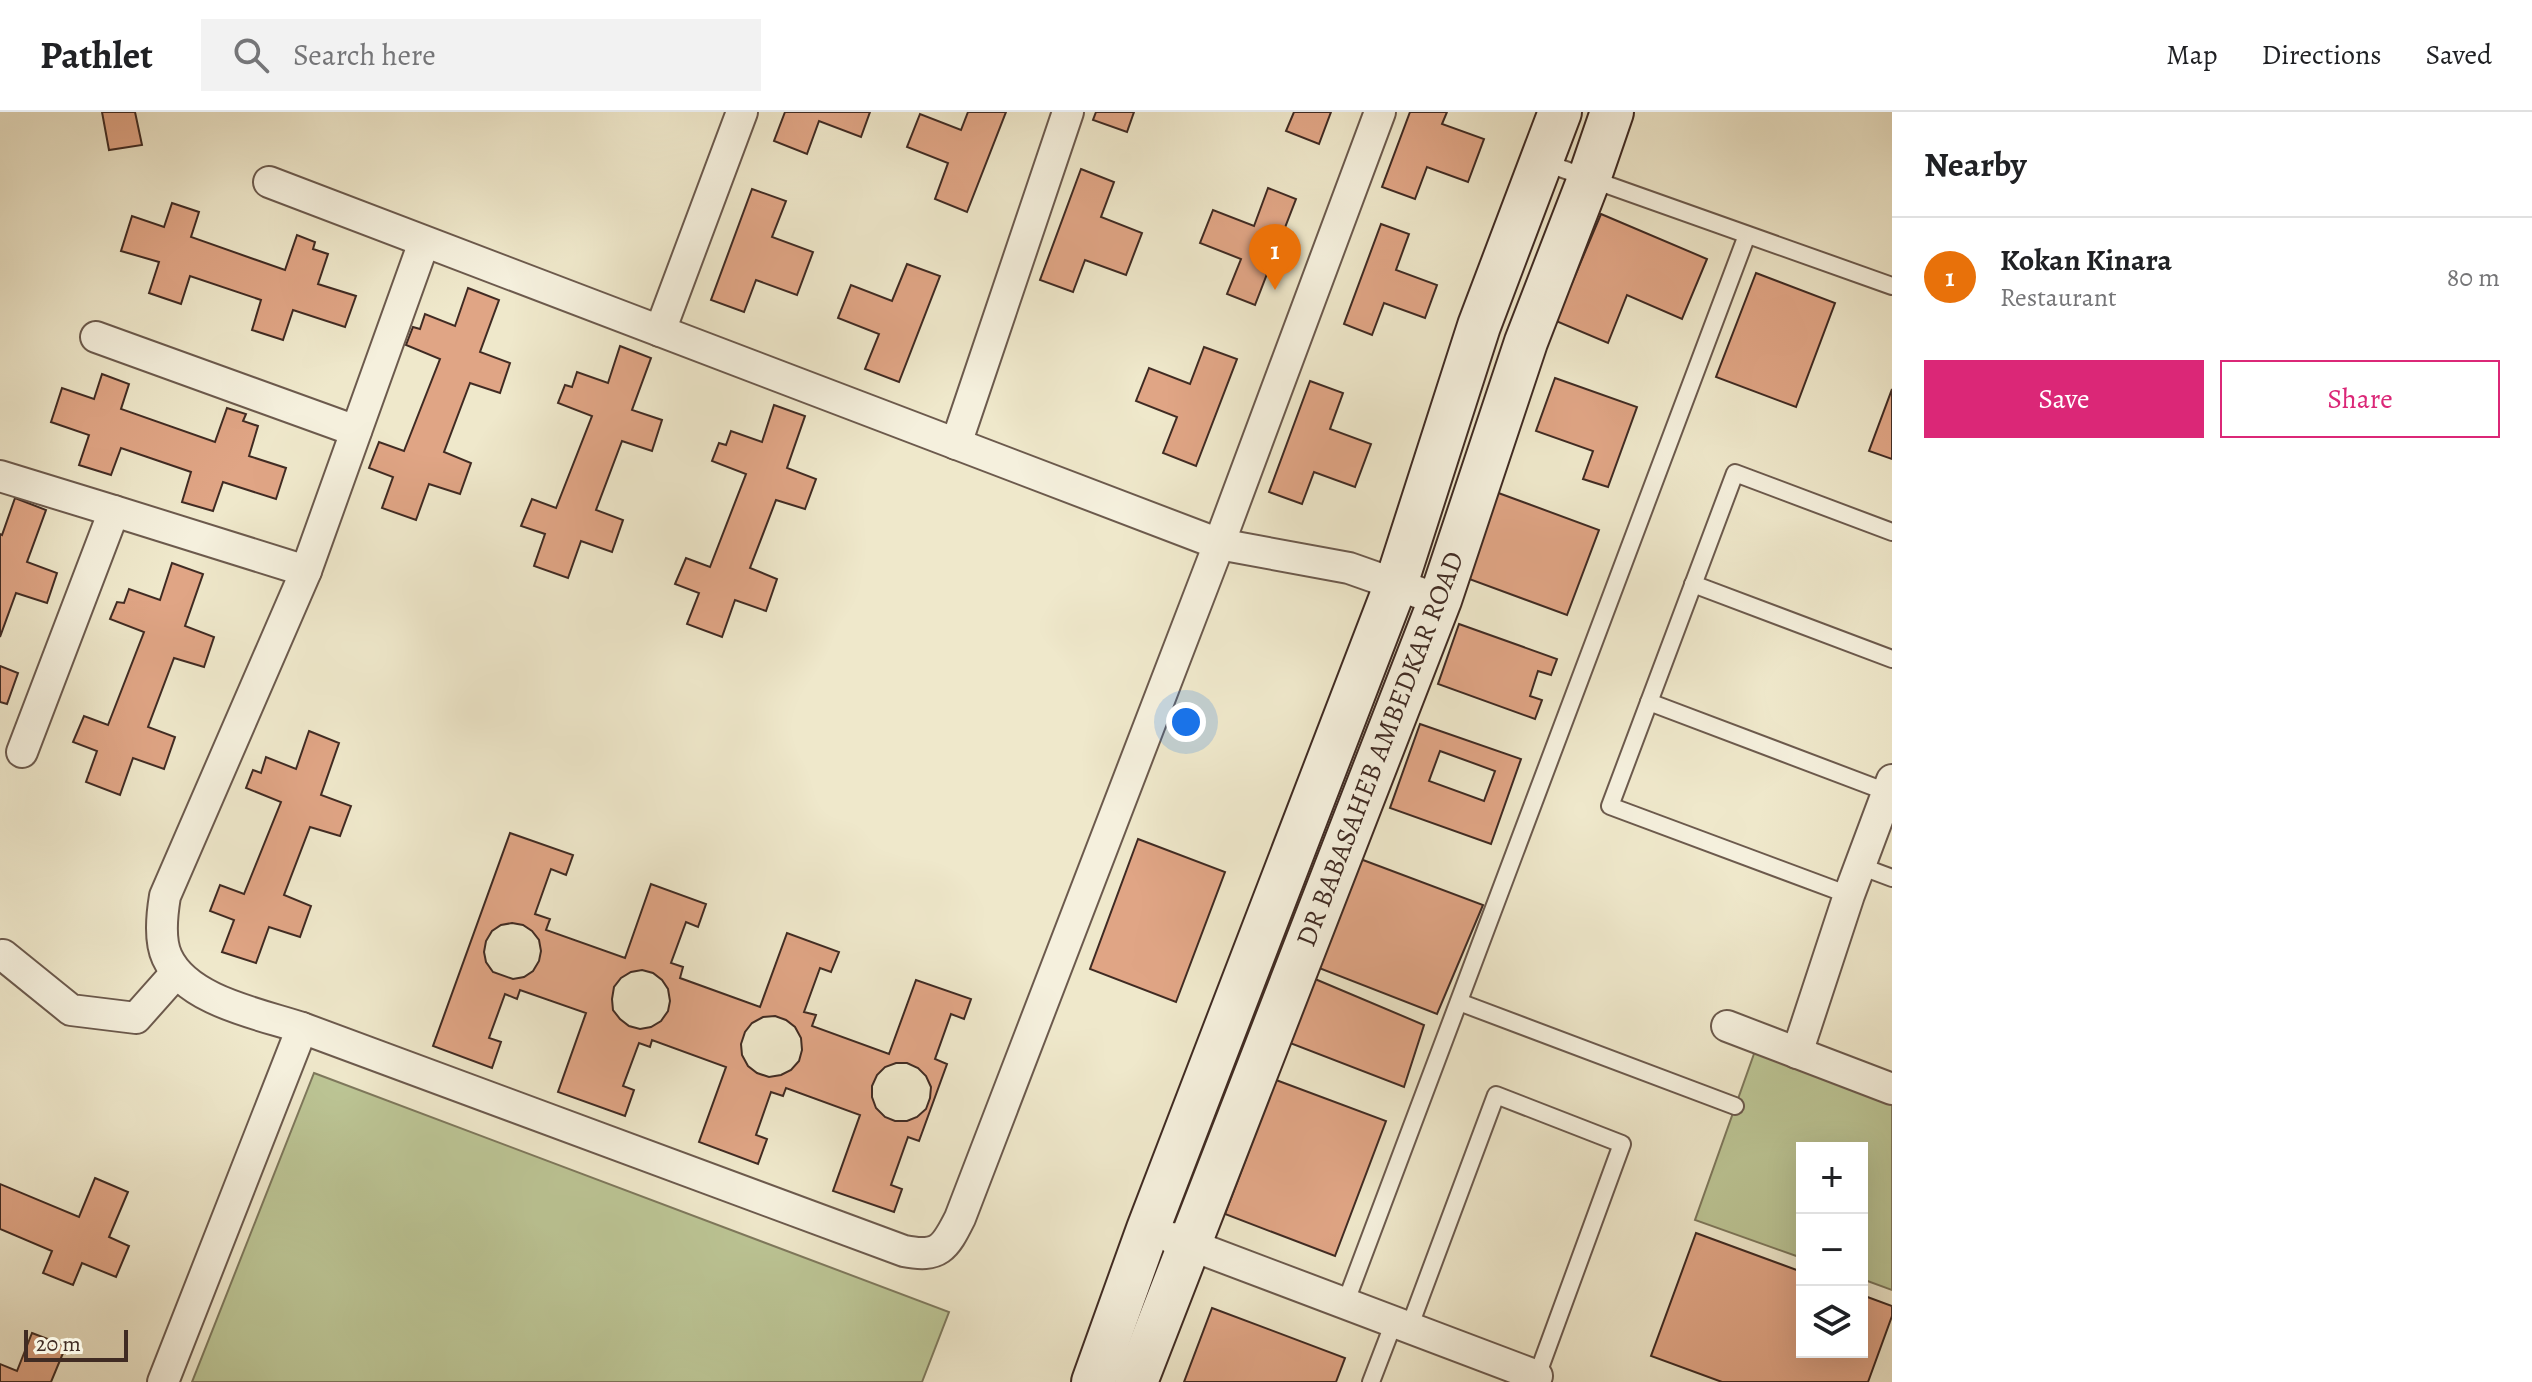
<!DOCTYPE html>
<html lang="en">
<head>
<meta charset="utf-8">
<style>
  :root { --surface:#fff; --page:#f2f2f2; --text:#202124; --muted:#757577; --line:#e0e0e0; --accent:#db2777 }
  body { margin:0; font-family:Alegreya,serif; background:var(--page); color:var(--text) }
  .controls { position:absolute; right:24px; bottom:24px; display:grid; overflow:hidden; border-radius:0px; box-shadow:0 8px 32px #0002 }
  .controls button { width:72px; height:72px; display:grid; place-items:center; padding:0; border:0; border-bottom:2px solid var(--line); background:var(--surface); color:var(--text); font:40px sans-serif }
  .scale { position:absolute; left:24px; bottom:20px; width:104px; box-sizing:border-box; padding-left:8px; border:4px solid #402b23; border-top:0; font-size:22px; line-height:28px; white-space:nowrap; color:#402b23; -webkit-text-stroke:6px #f5f0dd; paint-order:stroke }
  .you { position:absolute; left:1186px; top:610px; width:28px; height:28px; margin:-20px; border:6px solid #fff; border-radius:50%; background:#1a73e8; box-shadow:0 0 0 12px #1a73e833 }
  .badge { display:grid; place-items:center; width:52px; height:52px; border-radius:50%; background:var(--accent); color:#fff; font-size:26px; font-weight:700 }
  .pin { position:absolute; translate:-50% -66px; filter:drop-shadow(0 2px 4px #0008) }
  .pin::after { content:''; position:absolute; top:42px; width:28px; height:24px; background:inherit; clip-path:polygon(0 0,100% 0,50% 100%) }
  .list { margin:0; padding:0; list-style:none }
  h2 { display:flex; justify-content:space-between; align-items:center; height:104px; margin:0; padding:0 32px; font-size:34px }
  h2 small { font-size:26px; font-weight:400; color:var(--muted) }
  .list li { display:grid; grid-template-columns:52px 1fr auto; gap:24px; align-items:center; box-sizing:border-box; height:120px; padding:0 32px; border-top:2px solid var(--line) }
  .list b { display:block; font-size:30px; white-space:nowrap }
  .list p { margin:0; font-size:26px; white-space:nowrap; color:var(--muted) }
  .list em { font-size:26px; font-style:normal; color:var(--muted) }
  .actions { display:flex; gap:16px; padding:24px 32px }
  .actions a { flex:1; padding:18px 0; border:2px solid var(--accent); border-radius:0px; text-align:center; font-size:28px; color:var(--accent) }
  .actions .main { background:var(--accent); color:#fff }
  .icon { flex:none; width:44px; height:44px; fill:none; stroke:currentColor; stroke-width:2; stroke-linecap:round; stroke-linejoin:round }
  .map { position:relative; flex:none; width:1892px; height:1270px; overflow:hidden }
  header { display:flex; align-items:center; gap:48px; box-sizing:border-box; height:112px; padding:0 40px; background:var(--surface); border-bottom:2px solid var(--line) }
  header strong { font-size:38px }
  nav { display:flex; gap:44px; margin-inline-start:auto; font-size:28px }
  .search { width:560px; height:72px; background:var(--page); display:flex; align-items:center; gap:20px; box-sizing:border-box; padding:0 28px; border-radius:0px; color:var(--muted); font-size:30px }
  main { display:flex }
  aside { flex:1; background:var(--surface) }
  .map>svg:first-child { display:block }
  .green { fill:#bcc595; stroke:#7e785c; stroke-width:2 }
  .building { fill:#e0a585; stroke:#402b23; stroke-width:2; fill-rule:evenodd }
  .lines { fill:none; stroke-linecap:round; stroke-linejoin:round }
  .service-casing { stroke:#6c5a4d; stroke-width:20 }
  .minor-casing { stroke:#6c5a4d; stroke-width:34 }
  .secondary-casing { stroke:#402b23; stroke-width:46 }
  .service { stroke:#f5f0dd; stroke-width:16 }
  .minor { stroke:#f5f0dd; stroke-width:30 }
  .secondary { stroke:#f5f0dd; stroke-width:42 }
  .labels { text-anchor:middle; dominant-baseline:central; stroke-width:6; stroke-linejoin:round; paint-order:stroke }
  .street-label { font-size:28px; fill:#402b23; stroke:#f5f0dd }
</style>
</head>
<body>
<header>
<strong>Pathlet</strong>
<div class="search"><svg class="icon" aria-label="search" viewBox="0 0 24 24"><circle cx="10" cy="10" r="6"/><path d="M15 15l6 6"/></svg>Search here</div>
<nav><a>Map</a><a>Directions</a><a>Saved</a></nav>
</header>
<main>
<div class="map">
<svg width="1892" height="1270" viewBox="0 0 1892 1270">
  <rect width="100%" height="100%" fill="#efe8cb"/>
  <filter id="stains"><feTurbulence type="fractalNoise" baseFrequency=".0025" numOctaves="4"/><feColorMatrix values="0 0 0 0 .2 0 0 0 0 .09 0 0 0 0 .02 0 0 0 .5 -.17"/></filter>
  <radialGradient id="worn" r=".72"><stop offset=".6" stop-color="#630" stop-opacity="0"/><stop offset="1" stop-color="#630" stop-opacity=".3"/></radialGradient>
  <!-- green -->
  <g class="green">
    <path d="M1755 939 1892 988V1178L1862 1167V1036H1802V1146L1695 1108Z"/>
    <path d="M314 961 949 1200 922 1270H192Z"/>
  </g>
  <!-- building -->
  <g class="building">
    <path d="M102 0H135L142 33 109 38Z"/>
    <path d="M785 0H870L861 25 819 9 807 42 774 29Z"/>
    <path d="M968 0H1006L967 100 935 87 948 51 907 35 920 2 961 18Z"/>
    <path d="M1096 0H1134L1127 20 1093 8Z"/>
    <path d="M1294 0H1331L1319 32 1286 19Z"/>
    <path d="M1410 0H1447L1442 12 1484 27 1468 70 1427 55 1415 87 1382 75Z"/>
    <path d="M1081 57 1114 70 1101 105 1142 121 1126 163 1085 148 1073 180 1040 168Z"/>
    <path d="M1268 76 1296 87 1255 193 1227 182 1241 147 1200 131 1213 98 1254 114Z"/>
    <path d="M752 77 786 89 772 125 813 140 797 183 756 168 744 200 711 188Z"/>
    <path d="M172 91 199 100 191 125 285 158 297 123 315 130 313 137 328 142 318 172 356 184 345 215 293 198 283 228 252 218 261 188 190 164 181 192 149 181 159 150 121 139 132 104 164 115Z"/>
    <path d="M1601 102 1707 147 1682 207 1627 183 1608 231 1556 209Z"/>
    <path d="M1381 112 1409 122 1396 158 1437 173 1425 206 1384 191 1372 223 1344 212Z"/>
    <path d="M907 152 940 164 899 270 865 257 879 222 838 206 851 173 892 189Z"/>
    <path d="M1756 161 1835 191 1796 295 1716 265Z"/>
    <path d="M468 176 499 188 480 240 510 251 500 281 470 271 444 340 471 351 460 382 429 372 416 408 382 396 393 365 369 356 379 330 404 339 440 247 406 233 413 215 420 217 425 202 455 214Z"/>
    <path d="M620 234 651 246 632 298 662 308 652 339 622 329 596 398 623 408 612 440 581 429 568 466 534 454 545 422 521 414 532 387 556 396 592 304 558 291 565 273 572 275 577 260 608 271Z"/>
    <path d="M1204 235 1237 247 1196 354 1163 341 1177 305 1136 289 1149 256 1190 272Z"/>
    <path d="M102 262 129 272 121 297 215 330 227 296 246 302 243 309 258 314 249 344 286 356 276 387 223 370 213 399 182 390 191 360 121 336 111 363 79 353 89 323 51 310 62 276 94 287Z"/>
    <path d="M1555 266 1637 295 1608 375 1583 367 1593 339 1536 319Z"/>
    <path d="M1310 269 1343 281 1330 317 1371 332 1355 375 1314 360 1302 392 1269 380Z"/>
    <path d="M1892 277V347L1869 339Z"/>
    <path d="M774 293 805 304 787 356 816 367 805 397 776 388 750 456 777 467 766 499 735 488 722 525 687 512 699 481 675 472 686 446 710 455 746 362 712 349 719 331 726 333 731 319 762 330Z"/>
    <path d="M1493 379 1599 418 1567 503 1461 464Z"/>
    <path d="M15 386 46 398 27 450 57 461 47 491 16 481 0 525V422L2 423Z"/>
    <path d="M172 451 203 462 185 514 214 525 204 555 174 546 148 615 175 625 164 657 133 646 120 683 86 670 97 639 73 630 84 604 108 613 144 520 110 507 117 490 124 491 129 477 160 488Z"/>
    <path d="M1459 512 1557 547 1551 563 1538 559 1530 584 1542 588 1535 607 1438 572Z"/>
    <path d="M0 554 18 561 7 592 0 590Z"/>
    <path d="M1420 612 1521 647 1491 732 1390 696ZM1440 639 1495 659 1484 689 1429 669Z"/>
    <path d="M309 619 339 631 321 683 351 694 340 724 310 715 284 783 311 794 300 825 269 815 256 851 222 840 234 808 210 799 220 773 244 782 281 690 246 676 253 658 261 661 266 645 296 657Z"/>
    <path d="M510 721 573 743 566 763 551 757 535 802 550 807 546 818 625 846 651 772 706 792 698 815 686 810 671 851 683 855 680 866 760 895 787 821 839 840 831 860 820 856 804 900 816 903 812 914 889 942 916 868 971 887 964 907 951 902 935 947 947 952 919 1029 908 1025 891 1073 902 1077 894 1100 833 1079 860 1003 786 976 783 984 771 980 756 1023 767 1027 758 1052 699 1030 726 955 652 928 650 935 639 931 623 974 634 978 625 1004 558 980 586 901 520 878 517 887 505 882 489 926 501 930 492 956 433 934ZM512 811 523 813 532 819 539 828 541 839 539 849 533 859 524 865 513 867 493 860 486 850 484 840 486 829 492 819 501 813ZM642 858 653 861 662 868 668 877 670 889 668 899 661 909 651 915 640 917 629 914 620 907 613 898 612 887 614 875 621 866 631 860ZM775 904 786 908 795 915 801 926 802 938 799 949 791 958 781 963 769 965 757 961 748 954 742 943 741 932 745 920 752 911 763 905ZM896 951H907L918 956 926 964 931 975 930 986 926 997 917 1005 907 1009H895L885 1005 876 996 872 985V974L877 963 885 955Z"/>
    <path d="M1138 727 1225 760 1176 890 1090 857Z"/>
    <path d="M1355 745 1483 793 1437 902 1319 856Z"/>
    <path d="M1315 867 1424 913 1404 975 1290 931Z"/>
    <path d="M1276 968 1386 1009 1335 1144 1225 1102Z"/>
    <path d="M95 1066 128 1080 109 1125 129 1134 116 1165 82 1151 73 1173 43 1161 52 1139 0 1117V1072L79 1105Z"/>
    <path d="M1696 1121 1802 1160V1240H1862V1183L1892 1194V1204L1868 1270H1722L1651 1244Z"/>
    <path d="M1212 1196 1345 1246 1336 1270H1184Z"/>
    <path d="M32 1221 66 1234 51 1270H0V1252L17 1259Z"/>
  </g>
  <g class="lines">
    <defs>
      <g id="service">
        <path d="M1543 50 1892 174"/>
        <path d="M1693 472 1892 547"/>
        <path d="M1649 590 1887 680"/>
        <path d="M1860 754 1892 766"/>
        <path d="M1849 783 1610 694 1735 361 1892 420"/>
        <path d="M1459 890 1735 994"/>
        <path d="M1345 1192 1747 123"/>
        <path d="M1409 1216 1496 983 1622 1032 1537 1264"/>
        <path d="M1371 1270 1394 1210"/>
      </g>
      <g id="minor">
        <path d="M269 70 1219 432 1349 456 1440 488"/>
        <path d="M424 130 306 459 165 784C162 802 159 828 167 845 187 889 260 902 302 916L904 1139C939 1146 945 1136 960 1106L1219 432 1380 0"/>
        <path d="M660 219 742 0"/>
        <path d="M96 225 356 319"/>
        <path d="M956 332 1068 0"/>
        <path d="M0 364 114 399"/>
        <path d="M22 640 114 399 306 459"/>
        <path d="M3 843 71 898 136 906 176 861"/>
        <path d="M1727 914 1892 977"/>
        <path d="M1797 941 1849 783 1892 668"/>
        <path d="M1172 1126 1537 1264"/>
        <path d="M163 1270 302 916"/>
      </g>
      <g id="secondary">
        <path d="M1093 1270 1148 1117 1396 472 1479 214 1560 0"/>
        <path d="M1136 1270 1440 488 1526 230 1589 67 1612 0"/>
      </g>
    </defs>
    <!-- service casing -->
    <use href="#service" class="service-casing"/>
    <!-- minor casing -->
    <use href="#minor" class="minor-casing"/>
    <!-- secondary casing -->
    <use href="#secondary" class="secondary-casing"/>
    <!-- service -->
    <use href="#service" class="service"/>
    <!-- minor -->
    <use href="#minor" class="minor"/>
    <!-- secondary -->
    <use href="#secondary" class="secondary"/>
  </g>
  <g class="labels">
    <!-- street labels -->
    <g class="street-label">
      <text transform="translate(1380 637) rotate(-69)">DR BABASAHEB AMBEDKAR ROAD</text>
    </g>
  </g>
  <rect width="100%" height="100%" filter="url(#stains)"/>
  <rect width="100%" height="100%" fill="url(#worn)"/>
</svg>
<div class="controls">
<button>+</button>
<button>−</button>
<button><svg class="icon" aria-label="layers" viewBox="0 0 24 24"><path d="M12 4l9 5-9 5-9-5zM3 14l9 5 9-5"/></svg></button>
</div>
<div class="scale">20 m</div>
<div class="you"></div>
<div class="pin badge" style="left:1275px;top:178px;background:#e8710a">1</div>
</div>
<aside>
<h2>Nearby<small></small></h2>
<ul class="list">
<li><span class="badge" style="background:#e8710a">1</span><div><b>Kokan Kinara</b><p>Restaurant</p></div><em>80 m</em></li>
</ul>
<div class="actions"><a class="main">Save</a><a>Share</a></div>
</aside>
</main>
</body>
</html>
